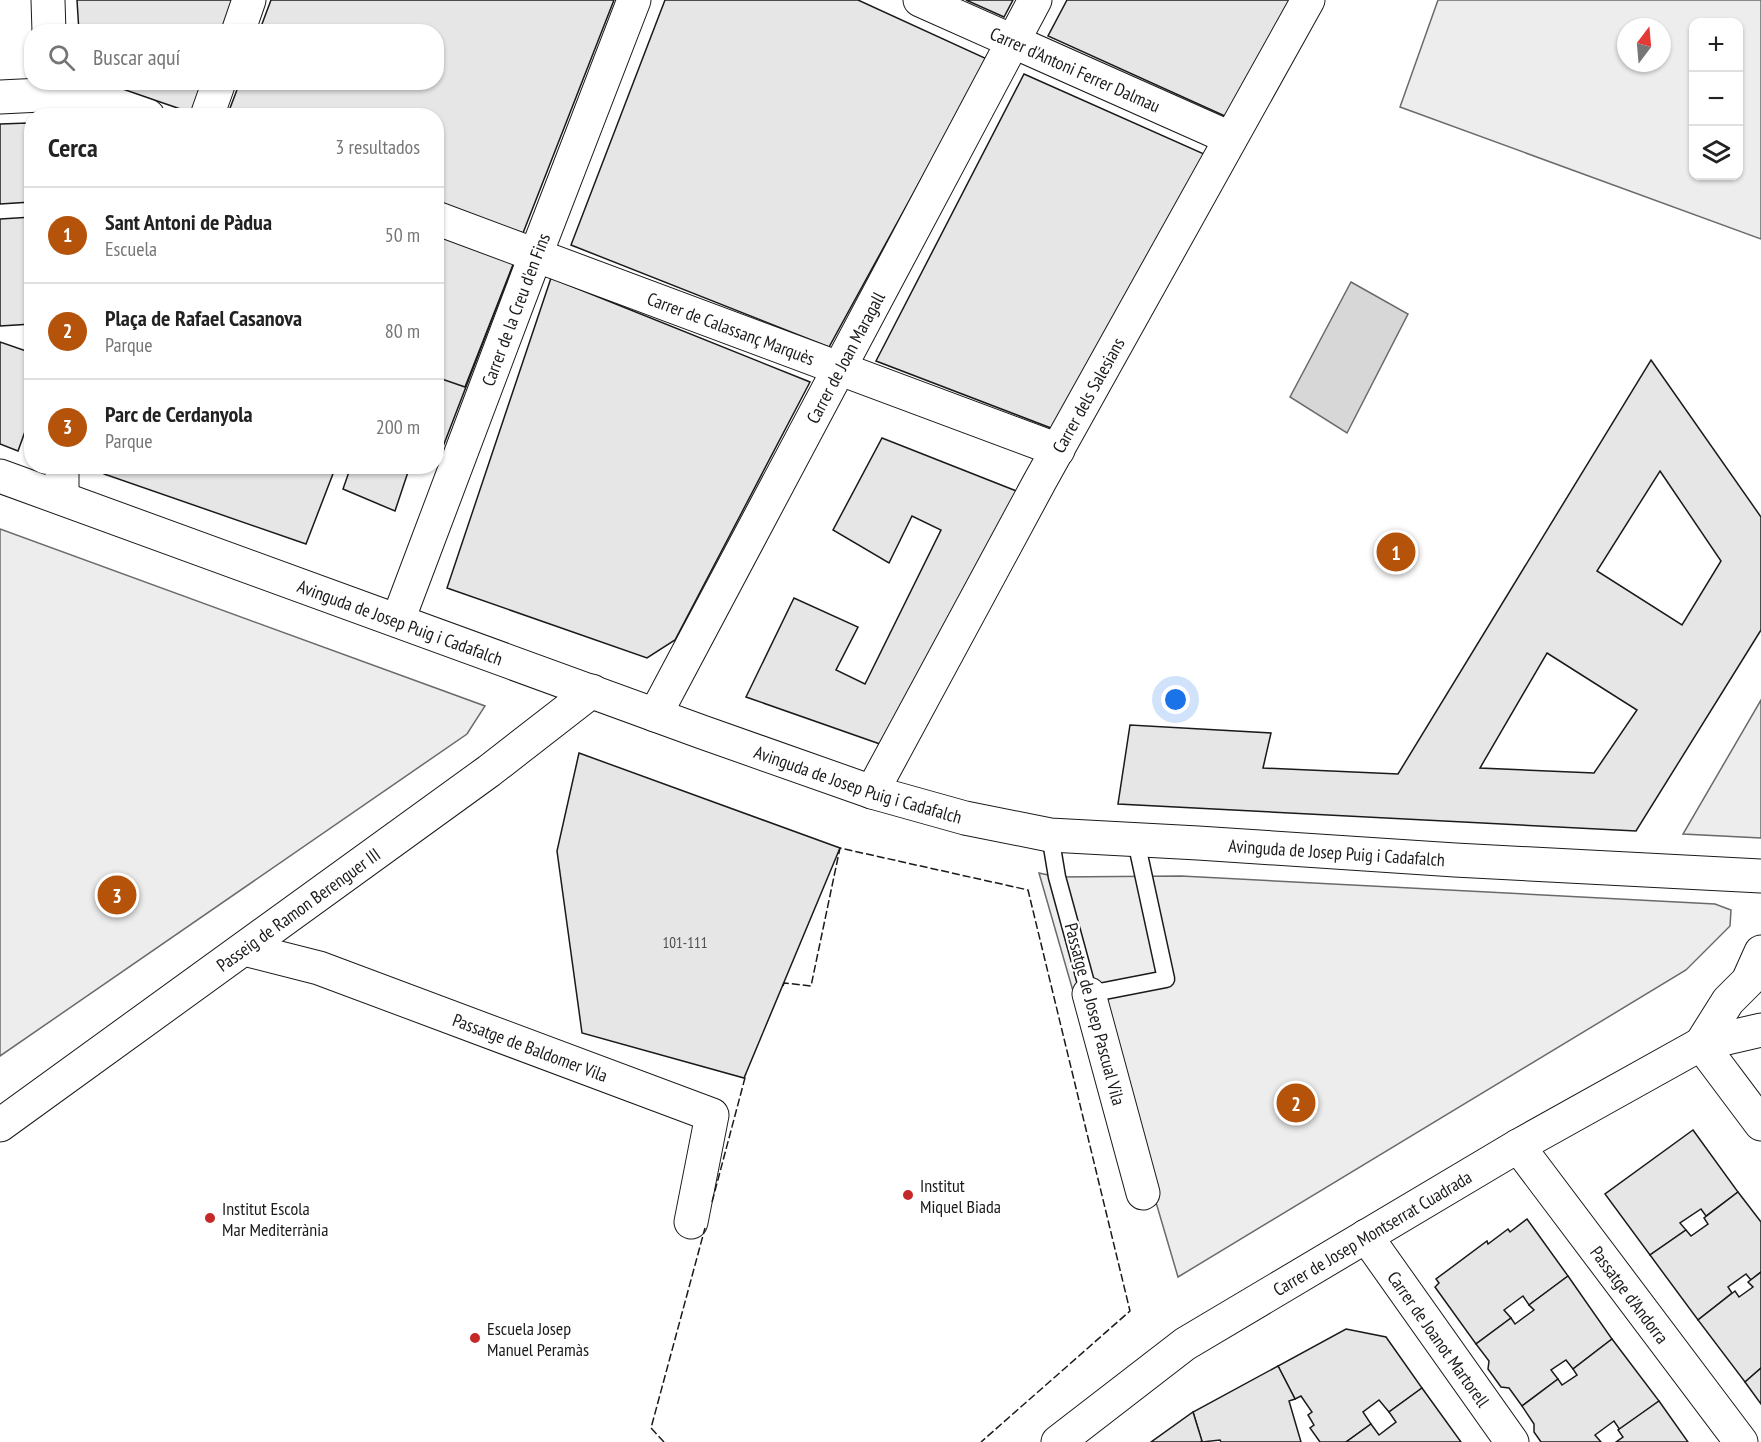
<!DOCTYPE html>
<html lang="es">
<head>
<meta charset="utf-8">
<style>
  :root { --surface:#fff; --page:#f6f6f6; --text:#222; --muted:#767676; --line:#e0e0e0; --accent:#b45309 }
  body { margin:0; font-family:"PT Sans Narrow",sans-serif; background:var(--page); color:var(--text) }
  .controls { position:absolute; right:18px; top:18px; display:grid; overflow:hidden; border-radius:12px; box-shadow:0 2px 4px #0004 }
  .controls button { width:54px; height:54px; display:grid; place-items:center; padding:0; border:0; border-bottom:2px solid var(--line); background:var(--surface); color:var(--text); font:30px sans-serif }
  .compass { position:absolute; left:1617px; top:18px; width:54px; height:54px; border-radius:50%; background:var(--surface); box-shadow:0 2px 4px #0004; rotate:16deg }
  .you { position:absolute; left:1176px; top:700px; width:21px; height:21px; margin:-15px; border:4px solid #fff; border-radius:50%; background:#1a73e8; box-shadow:0 0 0 9px #1a73e833 }
  .badge { display:grid; place-items:center; width:39px; height:39px; border-radius:50%; background:var(--accent); color:#fff; font-size:20px; font-weight:700 }
  .pin { position:absolute; translate:-50% -50%; border:3px solid #fff; box-shadow:0 2px 6px #0006 }
  .list { margin:0; padding:0; list-style:none }
  h2 { display:flex; justify-content:space-between; align-items:center; height:78px; margin:0; padding:0 24px; font-size:26px }
  h2 small { font-size:20px; font-weight:400; color:var(--muted) }
  .list li { display:grid; grid-template-columns:39px 1fr auto; gap:18px; align-items:center; box-sizing:border-box; height:96px; padding:0 24px; border-top:2px solid var(--line) }
  .list b { display:block; font-size:22px; white-space:nowrap }
  .list p { margin:0; font-size:20px; white-space:nowrap; color:var(--muted) }
  .list em { font-size:20px; font-style:normal; color:var(--muted) }
  .icon { flex:none; width:33px; height:33px; fill:none; stroke:currentColor; stroke-width:2; stroke-linecap:round; stroke-linejoin:round }
  .map { position:relative; flex:none; width:1761px; height:1442px; overflow:hidden }
  .search { position:absolute; background:var(--surface); box-shadow:0 2px 4px #0004; left:24px; top:24px; width:420px; height:66px; display:flex; align-items:center; gap:15px; box-sizing:border-box; padding:0 21px; border-radius:24px; color:var(--muted); font-size:22px }
  .panel { position:absolute; background:var(--surface); box-shadow:0 2px 4px #0004; left:24px; top:108px; width:420px; height:366px; border-radius:24px }
  .map>svg:first-child { display:block }
  .built { fill:#ededed; stroke:#6a6a6a; stroke-width:1.5; fill-rule:evenodd }
  .water { fill:#d7d7d7; stroke:#6a6a6a; stroke-width:1.5 }
  .building { fill:#e6e6e6; stroke:#1a1a1a; stroke-width:1.5; fill-rule:evenodd }
  .lines { fill:none; stroke-linecap:round; stroke-linejoin:round }
  .lane-casing { stroke:#1a1a1a; stroke-width:19 }
  .street-casing { stroke:#1a1a1a; stroke-width:35 }
  .lane { stroke:#fff; stroke-width:16 }
  .street { stroke:#fff; stroke-width:33 }
  .fence { stroke:#1a1a1a; stroke-width:1.5; stroke-dasharray:8 3; stroke-linecap:butt }
  .poi-dot { fill:#c62828; stroke:#fff; stroke-width:2 }
  .labels { text-anchor:middle; dominant-baseline:central; stroke-width:4.5; stroke-linejoin:round; paint-order:stroke }
  .number-label { font-size:15px; fill:#4d4d4d }
  .street-label { font-size:18px; fill:#1a1a1a; stroke:#fff }
  .poi-label { font-size:18px; fill:#1a1a1a; stroke:#fff; text-anchor:start }
</style>
</head>
<body>
<div class="map">
<svg width="1761" height="1442" viewBox="0 0 1761 1442">
  <rect width="100%" height="100%" fill="#fff"/>
  <!-- built -->
  <g class="built">
    <path d="M1438 0H1761V239L1400 107ZM1694 22H1738V176H1694ZM1626 27H1662V63H1626Z"/>
    <path d="M0 529 485 706 467 734 0 1056Z"/>
    <path d="M1761 700V838L1683 834Z"/>
    <path d="M1039 873 1057 877 1181 876 1715 904 1731 910 1730 926 1686 970 1178 1277 1150 1182 1075 998Z"/>
  </g>
  <!-- water -->
  <path class="water" d="M1351 282 1408 314 1347 433 1290 397Z"/>
  <!-- building -->
  <g class="building">
    <path d="M77 0H235L224 32H79Z"/>
    <path d="M271 0H614L523 233 436 202V116H227L240 82H436V32H259Z"/>
    <path d="M665 0H858L987 59 829 347 571 245Z"/>
    <path d="M966 0H1013L1004 17Z"/>
    <path d="M1067 0H1290L1227 117 1048 36Z"/>
    <path d="M1024 74 1204 154 1051 428 876 361Z"/>
    <path d="M102 82H206L195 114Z"/>
    <path d="M81 105 111 116H70V110Z"/>
    <path d="M28 123 31 202 0 204V124Z"/>
    <path d="M32 217V324L0 326V219Z"/>
    <path d="M436 234 514 262 439 457 436 456Z"/>
    <path d="M436 234 514 262 465 387 436 377Z"/>
    <path d="M551 278 810 382 675 640 647 658 447 588Z"/>
    <path d="M0 342 32 353V412L18 451 0 444Z"/>
    <path d="M1651 360 1761 517V630L1636 831 1118 804 1130 725 1271 733 1263 768 1398 774ZM1660 471 1721 561 1682 625 1597 571ZM1547 653 1637 710 1594 773 1480 768Z"/>
    <path d="M882 438 1019 492 880 744 746 697 794 598 858 627 836 670 865 684 941 530 912 516 889 563 833 530Z"/>
    <path d="M104 466H336L306 544 104 474Z"/>
    <path d="M351 466H410L395 511 343 489Z"/>
    <path d="M579 753 840 848 744 1078 582 1033 557 851Z"/>
    <path d="M1693 1130 1738 1192 1706 1216 1701 1209 1680 1223 1686 1230 1650 1255 1605 1194Z"/>
    <path d="M1738 1192 1761 1222V1272L1751 1280 1746 1274 1728 1287 1732 1293 1698 1320 1650 1255 1686 1230 1691 1236 1708 1224 1704 1218Z"/>
    <path d="M1527 1219 1568 1276 1529 1305 1523 1296 1504 1310 1511 1318 1476 1344 1435 1287 1439 1283 1436 1279 1487 1241 1488 1244 1508 1229 1510 1232Z"/>
    <path d="M1761 1272V1368L1745 1382 1698 1320 1735 1291 1739 1297 1753 1287 1748 1282Z"/>
    <path d="M1568 1276 1612 1339 1573 1369 1566 1360 1551 1370 1558 1379 1522 1406 1509 1388 1501 1387 1488 1369 1489 1361 1476 1344 1511 1318 1515 1324 1534 1310 1529 1305Z"/>
    <path d="M1346 1329 1386 1337 1422 1388 1389 1412 1379 1400 1363 1412 1371 1424 1346 1442H1320L1310 1428 1314 1425 1308 1415 1312 1412 1301 1396 1295 1399 1278 1366Z"/>
    <path d="M1612 1339 1659 1401 1620 1430 1614 1421 1595 1435 1601 1442H1541L1534 1432V1424L1522 1406 1558 1379 1562 1385 1577 1375 1573 1369Z"/>
    <path d="M1278 1366 1295 1399 1289 1401 1301 1442H1221L1220 1440 1202 1442 1193 1412Z"/>
    <path d="M1761 1368V1404L1745 1382Z"/>
    <path d="M1422 1388 1461 1442H1346L1371 1424 1379 1435 1396 1422 1389 1412Z"/>
    <path d="M1659 1401 1688 1442H1616L1623 1437 1618 1430Z"/>
    <path d="M1193 1412 1202 1441 1200 1442H1151Z"/>
  </g>
  <g class="lines">
    <defs>
      <path id="lane" d="M1050 835 1057 877 1089 994 1166 979 1136 841"/>
      <g id="street">
        <path d="M48 0 49 32"/>
        <path id="s1" d="M920 0 1230 138"/>
        <path d="M238 32 249 0"/>
        <path d="M0 97 82 93 148 116"/>
        <path d="M207 116 219 82"/>
        <path id="s2" d="M436 218 1058 450"/>
        <path d="M62 466V498"/>
        <path id="s3" d="M0 476 702 732 872 792 965 818 1050 835 1198 843 1455 860 1761 876"/>
        <path id="s4" d="M398 620 536 254 634 0"/>
        <path id="s5" d="M655 715 1035 0"/>
        <path id="s6" d="M872 792 1040 481 1308 0"/>
        <path id="s7" d="M244 949 319 968 712 1115 691 1222"/>
        <path d="M1089 994 1143 1193"/>
        <path d="M1701 1044 1728 1001 1748 981 1761 952"/>
        <path d="M1701 1044 1761 1124"/>
        <path id="s8" d="M0 1125 489 771 592 691"/>
        <path id="s9" d="M1518 1146 1741 1442"/>
        <path id="s10" d="M1366 1236 1512 1442"/>
        <path id="s11" d="M1058 1442 1185 1344 1518 1146 1701 1044 1761 1030"/>
      </g>
    </defs>
    <!-- lane casing -->
    <use href="#lane" class="lane-casing"/>
    <!-- street casing -->
    <use href="#street" class="street-casing"/>
    <!-- lane -->
    <use href="#lane" class="lane"/>
    <!-- street -->
    <use href="#street" class="street"/>
    <!-- fence -->
    <g class="fence">
      <path d="M783 986 784 983 811 986 840 848 1028 890 1130 1311 981 1442"/>
      <path d="M712 1202 746 1074"/>
      <path d="M664 1442 651 1428 705 1228"/>
    </g>
  </g>
  <!-- markers -->
  <g class="poi-dot">
    <circle cx="908" cy="1195" r="6"/>
    <circle cx="210" cy="1218" r="6"/>
    <circle cx="475" cy="1338" r="6"/>
  </g>
  <g class="labels">
    <!-- number labels -->
    <g class="number-label">
      <text x="685" y="942">101-111</text>
    </g>
    <!-- street labels -->
    <g class="street-label">
      <text stroke="none"><textPath href="#s1" startOffset="170">Carrer d'Antoni Ferrer Dalmau</textPath></text>
      <text stroke="none"><textPath href="#s4" startOffset="332">Carrer de la Creu d'en Fins</textPath></text>
      <text stroke="none"><textPath href="#s2" startOffset="315">Carrer de Calassanç Marquès</textPath></text>
      <text stroke="none"><textPath href="#s5" startOffset="405">Carrer de Joan Maragall</textPath></text>
      <text stroke="none"><textPath href="#s6" startOffset="452">Carrer dels Salesians</textPath></text>
      <text stroke="none"><textPath href="#s3" startOffset="426">Avinguda de Josep Puig i Cadafalch</textPath></text>
      <text stroke="none"><textPath href="#s3" startOffset="912">Avinguda de Josep Puig i Cadafalch</textPath></text>
      <text stroke="none"><textPath href="#s3" startOffset="1398">Avinguda de Josep Puig i Cadafalch</textPath></text>
      <text stroke="none"><textPath href="#s8" startOffset="368">Passeig de Ramon Berenguer III</textPath></text>
      <text transform="translate(1095 1014) rotate(75)">Passatge de Josep Pascual Vila</text>
      <text stroke="none"><textPath href="#s7" startOffset="303">Passatge de Baldomer Vila</textPath></text>
      <text stroke="none"><textPath href="#s11" startOffset="378">Carrer de Josep Montserrat Cuadrada</textPath></text>
      <text stroke="none"><textPath href="#s9" startOffset="186">Passatge d'Andorra</textPath></text>
      <text stroke="none"><textPath href="#s10" startOffset="126">Carrer de Joanot Martorell</textPath></text>
    </g>
    <!-- poi labels -->
    <g class="poi-label">
      <text x="920" y="1185">Institut<tspan x="920" dy="21">Miquel Biada</tspan></text>
      <text x="222" y="1208">Institut Escola<tspan x="222" dy="21">Mar Mediterrània</tspan></text>
      <text x="487" y="1328">Escuela Josep<tspan x="487" dy="21">Manuel Peramàs</tspan></text>
    </g>
  </g>
</svg>
<div class="controls">
<button>+</button>
<button>−</button>
<button><svg class="icon" aria-label="layers" viewBox="0 0 24 24"><path d="M12 4l9 5-9 5-9-5zM3 14l9 5 9-5"/></svg></button>
</div>
<svg class="compass" viewBox="-18 -18 36 36"><path d="M0-13l5 13h-10z" fill="#e53935"/><path d="M0 13l5-13h-10z" fill="#767676"/></svg>
<div class="you"></div>
<div class="pin badge" style="left:1396px;top:552px">1</div>
<div class="pin badge" style="left:1296px;top:1103px">2</div>
<div class="pin badge" style="left:117px;top:895px">3</div>
<div class="search"><svg class="icon" aria-label="search" viewBox="0 0 24 24"><circle cx="10" cy="10" r="6"/><path d="M15 15l6 6"/></svg>Buscar aquí</div>
<section class="panel">
<h2>Cerca<small>3 resultados</small></h2>
<ul class="list">
<li><span class="badge">1</span><div><b>Sant Antoni de Pàdua</b><p>Escuela</p></div><em>50 m</em></li>
<li><span class="badge">2</span><div><b>Plaça de Rafael Casanova</b><p>Parque</p></div><em>80 m</em></li>
<li><span class="badge">3</span><div><b>Parc de Cerdanyola</b><p>Parque</p></div><em>200 m</em></li>
</ul>
</section>
</div>
</body>
</html>
